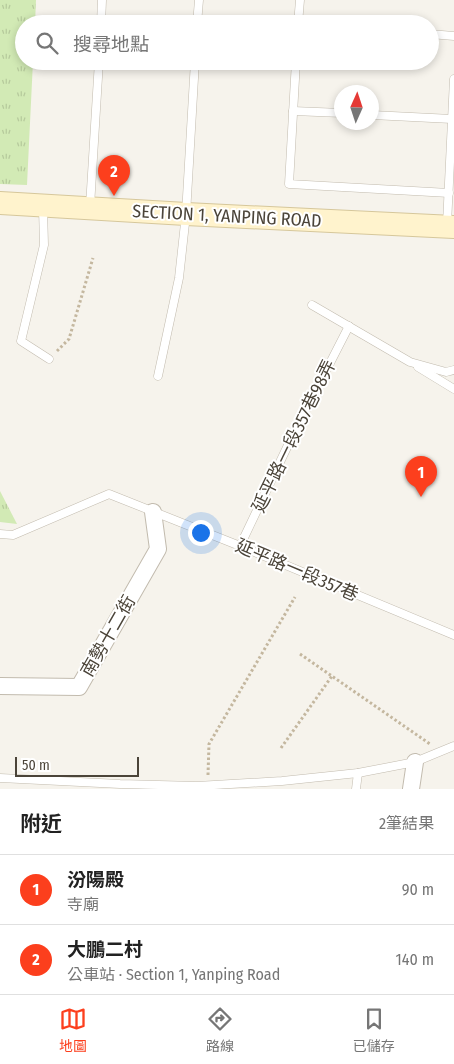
<!DOCTYPE html>
<html lang="zh-TW">
<head>
<meta charset="utf-8">
<style>
  :root { --surface:#fff; --page:#f6f6f6; --text:#222; --muted:#767676; --line:#e0e0e0; --accent:#fc3f1d }
  body { margin:0; font-family:"Fira Sans Condensed","Noto Sans TC",sans-serif; background:var(--page); color:var(--text) }
  .compass { position:absolute; left:334px; top:85px; width:45px; height:45px; border-radius:50%; background:var(--surface); box-shadow:0 2px 8px #0003; rotate:3deg }
  .scale { position:absolute; left:15px; bottom:12px; width:124px; box-sizing:border-box; padding-left:5px; border:2px solid #4b4439; border-top:0; font-size:14px; line-height:18px; white-space:nowrap; color:#4b4439; -webkit-text-stroke:4px #fff; paint-order:stroke }
  .you { position:absolute; left:200px; top:532px; width:18px; height:18px; margin:-12px; border:4px solid #fff; border-radius:50%; background:#1a73e8; box-shadow:0 0 0 8px #1a73e833 }
  .badge { display:grid; place-items:center; width:32px; height:32px; border-radius:50%; background:var(--accent); color:#fff; font-size:16px; font-weight:700 }
  .pin { position:absolute; translate:-50% -41px; filter:drop-shadow(0 1px 2px #0008) }
  .pin::after { content:''; position:absolute; top:26px; width:18px; height:15px; background:inherit; clip-path:polygon(0 0,100% 0,50% 100%) }
  .list { margin:0; padding:0; list-style:none }
  h2 { display:flex; justify-content:space-between; align-items:center; height:65px; margin:0; padding:0 20px; font-size:21px }
  h2 small { font-size:16px; font-weight:400; color:var(--muted) }
  .list li { display:grid; grid-template-columns:32px 1fr auto; gap:15px; align-items:center; box-sizing:border-box; height:70px; padding:0 20px; border-top:1px solid var(--line) }
  .list b { display:block; font-size:19px; white-space:nowrap }
  .list p { margin:0; font-size:16px; white-space:nowrap; color:var(--muted) }
  .list em { font-size:16px; font-style:normal; color:var(--muted) }
  .icon { flex:none; width:28px; height:28px; fill:none; stroke:currentColor; stroke-width:2; stroke-linecap:round; stroke-linejoin:round }
  .map { position:relative; flex:none; width:454px; height:789px; overflow:hidden }
  .search { position:absolute; background:var(--surface); box-shadow:0 2px 8px #0003; left:15px; right:15px; top:15px; height:55px; display:flex; align-items:center; gap:12px; box-sizing:border-box; padding:0 18px; border-radius:28px; color:var(--muted); font-size:19px }
  .sheet { height:205px; background:var(--surface) }
  nav { display:flex; justify-content:space-around; align-items:center; box-sizing:border-box; height:70px; border-top:1px solid var(--line); background:var(--surface); font-size:14px; color:var(--muted) }
  nav a { display:grid; justify-items:center; gap:2px }
  nav .on { color:var(--accent) }
  .map>svg:first-child { display:block }
  .grass { fill:url(#grass-tufts) }
  .lines { fill:none; stroke-linecap:round; stroke-linejoin:round }
  .lane-casing { stroke:#c2bbae; stroke-width:9 }
  .street-casing { stroke:#c2bbae; stroke-width:18 }
  .secondary-casing { stroke:#d6c79b; stroke-width:24 }
  .path { stroke:#c4b79f; stroke-width:3; stroke-dasharray:2.5 2.5; stroke-linecap:butt }
  .lane { stroke:#fff; stroke-width:8 }
  .street { stroke:#fff; stroke-width:16 }
  .secondary { stroke:#fff3cd; stroke-width:22 }
  .labels { text-anchor:middle; dominant-baseline:central; stroke-width:4; stroke-linejoin:round; paint-order:stroke }
  .street-label { font-size:18px; fill:#4b4439; stroke:#fff }
</style>
</head>
<body>
<div class="map">
<svg width="454" height="789" viewBox="0 0 454 789">
  <defs>
    <pattern id="grass-tufts" width="24" height="20" patternUnits="userSpaceOnUse" patternTransform="scale(1.25)"><rect width="24" height="20" fill="#d2eab5"/><path d="M3 7l-1-3M5 7V3M7 7l1-3M15 17l-1-3M17 17v-4M19 17l1-3" fill="none" stroke="#b6ca9c"/></pattern>
  </defs>
  <rect width="100%" height="100%" fill="#f6f3ec"/>
  <!-- grass -->
  <g class="grass">
    <path d="M0 0H36L35 24H24V61H33L27 185 0 184Z"/>
    <path d="M0 491 17 524 0 522Z"/>
  </g>
  <g class="lines">
    <defs>
      <g id="lane">
        <path d="M101 24 102 0"/>
        <path d="M197 24 199 0"/>
        <path d="M298 24 300 0"/>
        <path d="M430 34 454 36"/>
        <path d="M296 61 289 184 449 193"/>
        <path d="M293 111 342 113"/>
        <path d="M372 115 452 119"/>
        <path d="M90 206 99 61"/>
        <path d="M43 208 44 245 21 341 49 359"/>
        <path d="M447 224 454 79"/>
        <path d="M312 305 410 362 446 372 454 370"/>
        <path d="M418 367 454 389"/>
        <path d="M158 376 179 278 186 214 195 61"/>
        <path d="M0 534 13 535 109 494 240 546 454 635"/>
        <path d="M240 546 290 441 349 326"/>
        <path d="M0 778 120 784 197 786 282 781 358 773 415 762 454 746"/>
        <path d="M356 789 358 773"/>
      </g>
      <g id="street">
        <path d="M0 686 79 687 158 549 153 512"/>
        <path d="M411 789 415 762"/>
      </g>
      <path id="secondary" d="M0 203 186 214 454 227"/>
    </defs>
    <!-- lane casing -->
    <use href="#lane" class="lane-casing"/>
    <!-- street casing -->
    <use href="#street" class="street-casing"/>
    <!-- secondary casing -->
    <use href="#secondary" class="secondary-casing"/>
    <!-- path -->
    <g class="path">
      <path d="M57 351 69 339 93 258"/>
      <path d="M300 654 430 744"/>
      <path d="M281 748 332 676"/>
      <path d="M208 775 209 744 295 597"/>
    </g>
    <!-- lane -->
    <use href="#lane" class="lane"/>
    <!-- street -->
    <use href="#street" class="street"/>
    <!-- secondary -->
    <use href="#secondary" class="secondary"/>
  </g>
  <g class="labels">
    <!-- street labels -->
    <g class="street-label">
      <text transform="translate(227 216) rotate(3)">SECTION 1, YANPING ROAD</text>
      <text transform="translate(294 436) rotate(-64)">延平路一段357巷98弄</text>
      <text transform="translate(297 570) rotate(23)">延平路一段357巷</text>
      <text transform="translate(108 636) rotate(-60)">南勢十二街</text>
    </g>
  </g>
</svg>
<svg class="compass" viewBox="-18 -18 36 36"><path d="M0-13l5 13h-10z" fill="#e53935"/><path d="M0 13l5-13h-10z" fill="#767676"/></svg>
<div class="scale">50 m</div>
<div class="you"></div>
<div class="pin badge" style="left:421px;top:497px">1</div>
<div class="pin badge" style="left:114px;top:196px">2</div>
<div class="search"><svg class="icon" aria-label="search" viewBox="0 0 24 24"><circle cx="10" cy="10" r="6"/><path d="M15 15l6 6"/></svg>搜尋地點</div>
</div>
<section class="sheet">
<h2>附近<small>2筆結果</small></h2>
<ul class="list">
<li><span class="badge">1</span><div><b>汾陽殿</b><p>寺廟</p></div><em>90 m</em></li>
<li><span class="badge">2</span><div><b>大鵬二村</b><p>公車站 · Section 1, Yanping Road</p></div><em>140 m</em></li>
</ul>
</section>
<nav>
<a class="on"><svg class="icon" aria-label="map" viewBox="0 0 24 24"><path d="M3 6l6-2 6 2 6-2v14l-6 2-6-2-6 2zM9 4v14M15 6v14"/></svg>地圖</a>
<a><svg class="icon" aria-label="directions" viewBox="0 0 24 24"><path d="M12 3l9 9-9 9-9-9zM9 14v-3h6M13 9l2 2-2 2"/></svg>路線</a>
<a><svg class="icon" aria-label="saved" viewBox="0 0 24 24"><path d="M7 4h10v16l-5-4-5 4z"/></svg>已儲存</a>
</nav>
</body>
</html>
